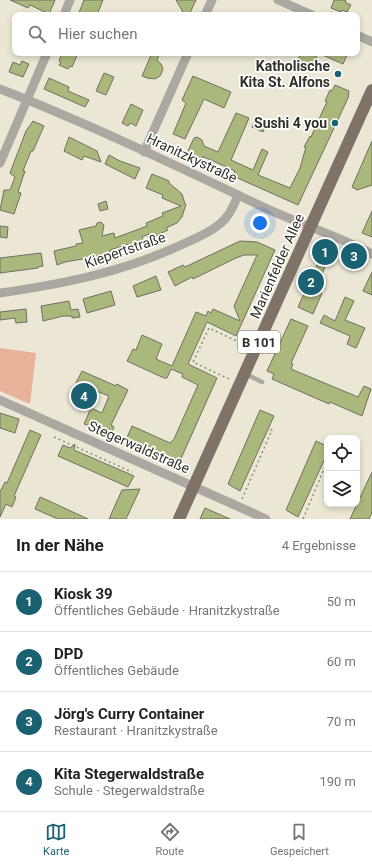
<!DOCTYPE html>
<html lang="de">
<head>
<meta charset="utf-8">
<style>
  :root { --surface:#fff; --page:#f2f2f2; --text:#222; --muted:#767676; --line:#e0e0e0; --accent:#1a6271 }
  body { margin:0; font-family:Roboto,sans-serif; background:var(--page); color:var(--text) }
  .controls { position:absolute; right:12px; bottom:12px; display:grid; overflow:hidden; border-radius:8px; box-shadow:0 2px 6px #0003 }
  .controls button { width:36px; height:36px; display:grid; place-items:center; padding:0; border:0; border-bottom:1px solid var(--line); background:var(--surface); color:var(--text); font:20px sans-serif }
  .you { position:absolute; left:260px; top:223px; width:14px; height:14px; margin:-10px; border:3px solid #fff; border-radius:50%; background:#1a73e8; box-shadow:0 0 0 6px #1a73e833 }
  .badge { display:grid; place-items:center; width:26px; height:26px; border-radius:50%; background:var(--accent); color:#fff; font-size:13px; font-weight:700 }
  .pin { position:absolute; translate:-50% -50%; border:2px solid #fff; box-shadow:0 1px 4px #0006 }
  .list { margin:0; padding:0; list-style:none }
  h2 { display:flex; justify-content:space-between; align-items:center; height:52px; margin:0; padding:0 16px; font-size:17px }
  h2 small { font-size:13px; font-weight:400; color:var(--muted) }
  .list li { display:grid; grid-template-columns:26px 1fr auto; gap:12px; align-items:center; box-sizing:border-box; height:60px; padding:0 16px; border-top:1px solid var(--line) }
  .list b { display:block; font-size:15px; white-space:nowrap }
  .list p { margin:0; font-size:13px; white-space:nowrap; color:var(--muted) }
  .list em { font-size:13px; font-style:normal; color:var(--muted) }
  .icon { flex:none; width:22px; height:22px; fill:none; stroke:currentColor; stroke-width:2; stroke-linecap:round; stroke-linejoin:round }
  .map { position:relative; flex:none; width:372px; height:519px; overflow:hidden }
  .search { position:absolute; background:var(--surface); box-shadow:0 2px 6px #0003; left:12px; right:12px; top:12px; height:44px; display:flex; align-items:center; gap:10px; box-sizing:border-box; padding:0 14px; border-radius:8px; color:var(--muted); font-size:15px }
  .sheet { height:292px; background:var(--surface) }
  nav { display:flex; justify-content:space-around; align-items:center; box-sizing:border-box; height:56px; border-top:1px solid var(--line); background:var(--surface); font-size:11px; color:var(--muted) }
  nav a { display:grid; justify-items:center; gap:2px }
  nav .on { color:var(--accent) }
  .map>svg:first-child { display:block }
  .green { fill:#e8b299 }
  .building { fill:#abb87b; stroke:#6d7160 }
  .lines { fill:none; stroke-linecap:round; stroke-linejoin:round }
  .path { stroke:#8d8b7e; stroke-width:1.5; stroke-dasharray:2 3; stroke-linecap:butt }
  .lane { stroke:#ada7a1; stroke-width:4.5 }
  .street { stroke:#ada7a1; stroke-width:9 }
  .primary { stroke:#7d7368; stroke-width:12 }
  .poi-dot { fill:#1a6271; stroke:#fff; stroke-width:1.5 }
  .labels { text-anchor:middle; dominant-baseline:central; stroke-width:3.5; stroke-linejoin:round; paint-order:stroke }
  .shield { fill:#fff; stroke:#6f6e69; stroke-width:1 }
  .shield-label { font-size:13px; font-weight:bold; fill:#313029 }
  .poi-label { font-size:14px; font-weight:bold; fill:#313029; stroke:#fff; text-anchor:end }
  .street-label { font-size:14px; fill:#313029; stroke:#fff }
</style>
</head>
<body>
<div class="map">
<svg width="372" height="519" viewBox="0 0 372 519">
  <rect width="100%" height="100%" fill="#ebe7d4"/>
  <!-- green -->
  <path class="green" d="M0 348 36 353 30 404 0 391Z"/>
  <!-- building -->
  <g class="building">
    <path d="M10 0H55L49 14 30 5 28 8Z"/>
    <path d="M84 0H103L97 15H78Z"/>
    <path d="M176 0H196L189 15H181L183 12Z"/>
    <path d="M334 0H346L345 2 351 5 347 12 342 10 341 12 331 8Z"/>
    <path d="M62 53H78L72 67 70 66 68 69 59 65 61 62 59 61Z"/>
    <path d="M152 53H160L157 60 161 64 163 69 160 76 155 79 150 78V79L142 76Z"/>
    <path d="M301 53H348L343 64 318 53 312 68 297 62Z"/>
    <path d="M22 61 29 64 23 77 9 72 13 62 20 65Z"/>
    <path d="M104 73 114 77 106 95 96 91Z"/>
    <path d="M193 76 231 92 224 108 204 99 185 139 173 134 186 103 182 100Z"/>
    <path d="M49 78 69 87 68 91 89 100 85 107 44 89Z"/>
    <path d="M335 85 349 91 348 98 298 205 233 176 235 171 204 157 197 160 186 155 194 138 197 137 202 140 204 146 218 152 236 113 249 118 231 160 253 170 262 149 268 152 258 175 290 188 300 168 306 147H304L310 136 311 137 324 108 327 102 325 101 330 90 332 91Z"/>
    <path d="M131 104 143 110 136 126 130 123 128 126 122 123Z"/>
    <path d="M257 116 268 121 263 132 252 127Z"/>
    <path d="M33 121 44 126 33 151H31L23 171H25L18 192 21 193 14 214 0 210 4 190H10L15 177 10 173 26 131Z"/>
    <path d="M69 137 97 151 101 162 84 156 82 160 64 151Z"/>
    <path d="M372 141V185L357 190 352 187Z"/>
    <path d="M109 155 120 161 140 168 135 179 105 164Z"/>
    <path d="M152 174 169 181V183L182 194 185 204H186L182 217 177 223 166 228 168 230 151 238 149 234 142 237 143 241 130 245 129 244 110 250 111 251 94 257 65 262 57 265 54 251 76 246V244L83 243 79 230 96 226 97 223 101 222 104 225 102 236 114 233 115 238 147 226 146 223 163 216 162 213 181 206 162 198 163 195 146 188Z"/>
    <path d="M106 201 108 209 100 211 98 204Z"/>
    <path d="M372 211V237L362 233Z"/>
    <path d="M0 226 8 227 7 238 0 237Z"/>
    <path d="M240 241 257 242 275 250 236 336 207 322 188 364 217 378 179 463 126 440 132 426 170 443 174 439 198 385 182 377 183 374 171 369 167 378H164L127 361 133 349 136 350 142 335 162 344 156 359 172 366 196 312 206 316 208 311 211 313 213 309 240 321 234 306 257 255H244L236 258 193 279 192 277 175 286 168 272 183 265 185 267Z"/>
    <path d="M324 250 331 253 315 290 322 293 313 314 298 307Z"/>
    <path d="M41 253 43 266 38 267V268L0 273V258Z"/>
    <path d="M372 272V295L363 291Z"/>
    <path d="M156 276 161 290 137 297 133 286Z"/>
    <path d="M111 291 115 305 87 313 83 299Z"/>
    <path d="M345 297 354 301 345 320 365 328 356 348 347 344 350 336 320 323 324 315 335 321Z"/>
    <path d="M69 301 71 310 78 309 80 317 72 318V316H63L43 321 41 306Z"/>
    <path d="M26 309 27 322 16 323 15 318 0 320V312Z"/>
    <path d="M291 319 308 326 291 363 293 364 291 369 358 397 364 386 371 389 362 416 330 402 329 404 272 379 274 374 267 371Z"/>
    <path d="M82 371 116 386 117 384 128 390 111 425 114 427 111 434 84 424 91 408 102 413 109 396 76 383Z"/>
    <path d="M260 410 274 416 240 491 228 484Z"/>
    <path d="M0 413 19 419 15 433 0 428Z"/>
    <path d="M30 430 41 435 14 496 16 497 12 507 6 504 0 517V492L5 482 7 483Z"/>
    <path d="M316 441 327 446V454L298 517 286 510Z"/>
    <path d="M75 444 74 450 134 476 128 487 58 456 63 445 70 448Z"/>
    <path d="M372 472V512L369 519H350Z"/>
    <path d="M140 489 126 519H109L122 490Z"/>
    <path d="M40 497 49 501 88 519H58L35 509Z"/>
    <path d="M205 508 230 519H200Z"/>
  </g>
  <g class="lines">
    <!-- path -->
    <g class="path">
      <path d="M229 379 193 362 209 328 245 345"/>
      <path d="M54 437 132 472"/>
      <path d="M326 456 327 457"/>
      <path d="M242 499 272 430 269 429"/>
      <path d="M303 519 327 462"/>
    </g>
    <!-- lane -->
    <path class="lane" d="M246 374 262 382"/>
    <!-- street -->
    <g class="street">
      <path d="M278 0 312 15"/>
      <path d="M64 15 70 0"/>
      <path d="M205 15 212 0"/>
      <path d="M357 35 372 42"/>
      <path d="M0 89C89 124 175 165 261 206 297 223 336 235 372 254"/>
      <path d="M144 152 188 53"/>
      <path d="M0 163 47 53"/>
      <path d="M0 293C63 284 123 272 181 245 196 238 214 231 225 219 231 212 235 203 238 195"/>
      <path d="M0 400 266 519"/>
    </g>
    <!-- primary -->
    <path class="primary" d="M179 519 372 90"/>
  </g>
  <!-- markers -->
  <g class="poi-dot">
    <circle cx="338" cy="74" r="4"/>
    <circle cx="335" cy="123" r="4"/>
  </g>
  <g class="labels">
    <!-- shield labels -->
    <rect class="shield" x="238" y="331" width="42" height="22" rx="3"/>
    <g class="shield-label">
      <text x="259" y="342">B 101</text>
    </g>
    <!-- poi labels -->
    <g class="poi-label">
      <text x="330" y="66">Katholische<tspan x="330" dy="16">Kita St. Alfons</tspan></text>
      <text x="327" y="123">Sushi 4 you</text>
    </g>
    <!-- street labels -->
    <g class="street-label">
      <text transform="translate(192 158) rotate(25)">Hranitzkystraße</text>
      <text transform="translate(125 250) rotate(-19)">Kiepertstraße</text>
      <text transform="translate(277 266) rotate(-66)">Marienfelder Allee</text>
      <text transform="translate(139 447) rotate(24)">Stegerwaldstraße</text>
    </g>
  </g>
</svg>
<div class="controls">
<button><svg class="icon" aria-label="locate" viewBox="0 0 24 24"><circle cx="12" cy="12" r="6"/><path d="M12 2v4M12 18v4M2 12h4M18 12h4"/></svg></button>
<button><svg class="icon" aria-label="layers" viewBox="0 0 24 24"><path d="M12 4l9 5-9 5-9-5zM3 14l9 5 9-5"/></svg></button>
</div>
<div class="you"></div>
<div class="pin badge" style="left:325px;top:252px">1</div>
<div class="pin badge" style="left:311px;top:282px">2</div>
<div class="pin badge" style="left:354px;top:256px">3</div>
<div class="pin badge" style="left:84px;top:396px">4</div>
<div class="search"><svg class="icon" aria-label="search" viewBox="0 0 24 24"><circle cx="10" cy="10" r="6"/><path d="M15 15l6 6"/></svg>Hier suchen</div>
</div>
<section class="sheet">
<h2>In der Nähe<small>4 Ergebnisse</small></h2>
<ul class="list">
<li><span class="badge">1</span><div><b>Kiosk 39</b><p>Öffentliches Gebäude · Hranitzkystraße</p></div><em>50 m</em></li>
<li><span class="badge">2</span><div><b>DPD</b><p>Öffentliches Gebäude</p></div><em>60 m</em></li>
<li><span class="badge">3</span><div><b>Jörg's Curry Container</b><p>Restaurant · Hranitzkystraße</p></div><em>70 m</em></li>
<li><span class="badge">4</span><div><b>Kita Stegerwaldstraße</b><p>Schule · Stegerwaldstraße</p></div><em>190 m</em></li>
</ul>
</section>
<nav>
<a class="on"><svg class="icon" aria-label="map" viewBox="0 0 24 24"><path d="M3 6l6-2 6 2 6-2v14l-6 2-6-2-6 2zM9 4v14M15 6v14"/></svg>Karte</a>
<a><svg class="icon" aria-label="directions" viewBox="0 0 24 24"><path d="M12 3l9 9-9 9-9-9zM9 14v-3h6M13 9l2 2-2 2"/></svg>Route</a>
<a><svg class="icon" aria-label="saved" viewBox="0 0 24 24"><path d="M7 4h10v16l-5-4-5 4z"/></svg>Gespeichert</a>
</nav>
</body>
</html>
